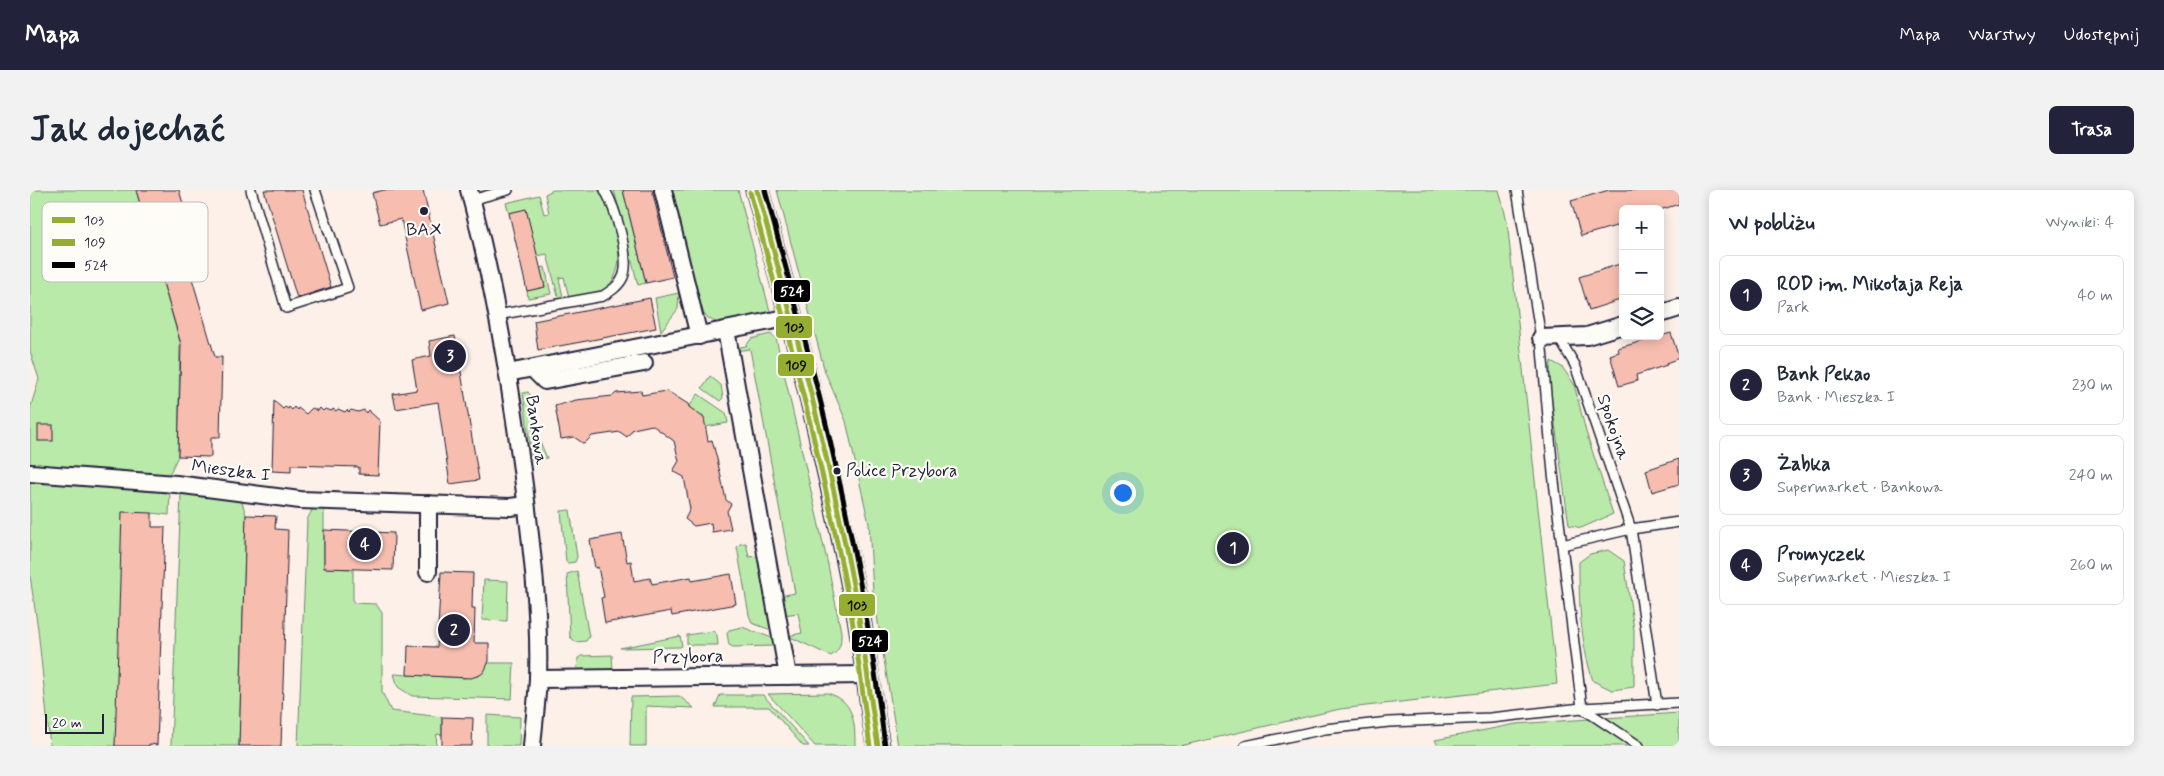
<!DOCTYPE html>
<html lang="pl">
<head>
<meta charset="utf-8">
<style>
  :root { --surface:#fff; --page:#f2f2f3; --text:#1f2937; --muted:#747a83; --line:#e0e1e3; --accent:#22223b }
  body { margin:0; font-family:Mynerve,sans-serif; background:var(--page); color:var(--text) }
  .controls { position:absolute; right:15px; top:15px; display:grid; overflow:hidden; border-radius:8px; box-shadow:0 2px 12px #0003 }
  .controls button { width:45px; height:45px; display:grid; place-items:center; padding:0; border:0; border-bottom:1px solid var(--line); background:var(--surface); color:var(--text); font:25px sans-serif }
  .scale { position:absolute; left:15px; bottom:12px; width:59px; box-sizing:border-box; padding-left:5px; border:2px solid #22223b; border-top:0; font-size:14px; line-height:18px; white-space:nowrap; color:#22223b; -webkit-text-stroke:4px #fdfcf7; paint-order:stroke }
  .you { position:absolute; left:1092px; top:302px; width:18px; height:18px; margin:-12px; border:4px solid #fff; border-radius:50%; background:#1a73e8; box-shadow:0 0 0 8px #1a73e833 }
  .badge { display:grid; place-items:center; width:32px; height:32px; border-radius:50%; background:var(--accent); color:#fff; font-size:16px; font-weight:700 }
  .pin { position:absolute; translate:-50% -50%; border:2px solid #fff; box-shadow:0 1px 5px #0006 }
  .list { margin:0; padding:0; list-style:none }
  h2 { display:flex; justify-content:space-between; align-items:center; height:65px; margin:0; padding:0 20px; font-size:21px }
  h2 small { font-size:16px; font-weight:400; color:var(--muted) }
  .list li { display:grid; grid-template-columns:32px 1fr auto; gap:15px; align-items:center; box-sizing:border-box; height:80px; margin:0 10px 10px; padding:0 10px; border:1px solid var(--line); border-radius:8px }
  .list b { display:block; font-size:19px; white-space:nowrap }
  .list p { margin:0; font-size:16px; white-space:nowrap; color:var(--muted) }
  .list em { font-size:16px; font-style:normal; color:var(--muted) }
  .icon { flex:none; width:28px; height:28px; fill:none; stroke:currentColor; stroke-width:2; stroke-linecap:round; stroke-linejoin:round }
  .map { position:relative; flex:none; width:1649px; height:556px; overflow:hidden; border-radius:8px }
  header { display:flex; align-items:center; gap:30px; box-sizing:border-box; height:70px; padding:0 25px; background:var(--accent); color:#fff }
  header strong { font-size:24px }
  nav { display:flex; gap:28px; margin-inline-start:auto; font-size:18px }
  .intro { display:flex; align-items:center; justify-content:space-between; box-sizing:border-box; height:120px; padding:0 30px }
  h1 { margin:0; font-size:35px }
  .button { padding:12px 22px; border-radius:8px; background:var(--accent); color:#fff; font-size:18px; font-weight:700 }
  main { display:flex; gap:30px; padding:0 30px }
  aside { flex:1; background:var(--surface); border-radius:8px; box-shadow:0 2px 12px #0003 }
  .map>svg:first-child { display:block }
  .green { fill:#baeaa9; stroke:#6e8672 }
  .building { fill:#f7beaf; stroke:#22223b }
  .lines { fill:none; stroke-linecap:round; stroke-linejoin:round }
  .service-casing { stroke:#22223b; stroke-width:12 }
  .minor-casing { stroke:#22223b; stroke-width:20 }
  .tertiary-casing { stroke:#22223b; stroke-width:25 }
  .service { stroke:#fdfcf7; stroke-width:9 }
  .minor { stroke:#fdfcf7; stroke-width:16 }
  .tertiary { stroke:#fdfcf7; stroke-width:21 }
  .bus-1-casing { stroke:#fdfcf7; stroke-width:9 }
  .bus-2-casing { stroke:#fdfcf7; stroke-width:9 }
  .bus-3-casing { stroke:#fdfcf7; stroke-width:9 }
  .bus-1 { stroke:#95ae32; stroke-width:5 }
  .bus-2 { stroke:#95ae32; stroke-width:5 }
  .bus-3 { stroke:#000; stroke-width:5 }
  .poi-dot { fill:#22223b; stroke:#fdfcf7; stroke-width:2 }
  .labels { text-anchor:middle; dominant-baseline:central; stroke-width:4.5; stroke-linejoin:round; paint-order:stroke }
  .bus-label { font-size:17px; fill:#22223b; stroke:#fdfcf7; text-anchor:start }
  .poi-label { font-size:18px; fill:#22223b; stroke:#fdfcf7 }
  .street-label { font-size:18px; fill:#22223b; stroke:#fdfcf7 }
  .key { fill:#fdfcf7; stroke:#bbbbbf; stroke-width:1 }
  .key-label { font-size:14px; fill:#22223b }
  .line-badge { stroke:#fdfcf7; stroke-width:2 }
  .badge-label { font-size:14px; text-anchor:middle; font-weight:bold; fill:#fff }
  .pale-badge-label { font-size:14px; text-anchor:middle; font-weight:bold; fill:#111 }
</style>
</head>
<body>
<header>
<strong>Mapa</strong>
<nav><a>Mapa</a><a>Warstwy</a><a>Udostępnij</a></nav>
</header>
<div class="intro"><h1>Jak dojechać</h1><a class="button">Trasa</a></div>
<main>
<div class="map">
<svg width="1649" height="556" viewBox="0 0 1649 556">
  <rect width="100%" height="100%" fill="#fcf0e9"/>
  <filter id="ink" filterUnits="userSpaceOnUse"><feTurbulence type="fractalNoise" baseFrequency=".02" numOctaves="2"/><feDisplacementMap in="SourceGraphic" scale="10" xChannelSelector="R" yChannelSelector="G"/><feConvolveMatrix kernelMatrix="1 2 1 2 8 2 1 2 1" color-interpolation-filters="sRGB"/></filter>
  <g filter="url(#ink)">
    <!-- green -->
    <g class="green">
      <path d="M0 0H106L150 152 148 266 139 285 0 274V219L9 189 0 161Z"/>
      <path d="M523 0H568L574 7C582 31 601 75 577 97 567 105 551 106 539 108L534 87 529 88 533 107 528 106 517 64 507 66 496 20 479 23 476 13 509 5 514 24 519 23 515 4Z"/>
      <path d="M584 0H593L616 93 608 95Z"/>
      <path d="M639 0H708L741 125C712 131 688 146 668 117Z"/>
      <path d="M747 0H1469L1477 31 1527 494 1310 519 1150 556H868L843 401 839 334 816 231 795 182Z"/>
      <path d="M515 77 521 104 498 108 497 101 515 97 510 78Z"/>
      <path d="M649 103 648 119 631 141 625 108Z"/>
      <path d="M740 144 746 148 798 375 811 442C811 453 811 460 801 466L758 446 772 443 768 423 754 425 750 406 765 403 720 159 706 161 705 158 716 156 721 149Z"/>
      <path d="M1521 171 1532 177 1544 194 1556 242 1583 324 1551 338 1539 335 1519 190Z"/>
      <path d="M680 186 691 195 693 208 690 211 672 198Z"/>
      <path d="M498 202 501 206 507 245 517 268 502 270 493 203Z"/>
      <path d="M668 204 696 223 698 233 675 237 673 226 668 227 667 223 659 217Z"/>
      <path d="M0 291 140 298 139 325 122 323 85 556H20L8 439 0 386Z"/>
      <path d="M156 300 211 309 216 325 209 556H141L151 304Z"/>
      <path d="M289 317 294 318V378L323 379V413L346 414 352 423V502L361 521 412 527V545L407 544 406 556H268L277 330 282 320Z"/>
      <path d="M540 320 547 367 545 372 538 373 536 372 531 321Z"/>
      <path d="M716 353 719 367 727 366 741 440 722 433 719 425 707 357 710 354Z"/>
      <path d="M1578 360 1594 371 1604 440V497L1582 500 1563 491C1550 450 1549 415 1549 372L1560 364Z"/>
      <path d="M547 381 559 447 556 451 546 452 540 447 537 384Z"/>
      <path d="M454 390 478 391 477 431 452 430Z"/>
      <path d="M712 437 742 448 744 456 703 457 699 455 697 443 699 440Z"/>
      <path d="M683 441 687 445 688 455H657V445Z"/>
      <path d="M650 446 652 456 650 457 590 458Z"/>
      <path d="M582 465 583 480H547L548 468 551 466Z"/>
      <path d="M455 473H484L482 509 382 506 368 497 364 484 435 488 436 486C447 486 455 487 455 473Z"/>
      <path d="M797 503C824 510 825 532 825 556H785L738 504Z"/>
      <path d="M690 505H733L779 556H773L739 517H685Z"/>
      <path d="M649 506 664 518 616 516V556H600L601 507Z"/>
      <path d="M1649 523V556H1408L1405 550 1486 534Z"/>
      <path d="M457 525 490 527 489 556H457Z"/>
    </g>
    <!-- building -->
    <g class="building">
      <path d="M106 0H149L161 41 149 44 185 167H192L190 247H181V267L148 266 151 154Z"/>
      <path d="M234 0H272L301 97 267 108Z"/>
      <path d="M354 0H393L419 113 391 120 371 29 350 34 342 3Z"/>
      <path d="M593 0H622L643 87 616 93Z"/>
      <path d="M1579 0H1649V14L1633 19H1593V34L1551 46 1541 11Z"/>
      <path d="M496 19 515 97 497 101 479 23Z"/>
      <path d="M1593 73V109L1559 120 1549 87Z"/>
      <path d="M620 108 626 138 508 160 504 131Z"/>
      <path d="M1641 143 1649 168 1636 173 1637 175 1606 185 1607 191 1589 196 1580 165 1589 162 1588 158Z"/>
      <path d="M425 146 449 290 420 294 408 212 366 219 363 204 387 200 382 170 401 166 399 151Z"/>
      <path d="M611 201 612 205 637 201 658 214 659 217 674 228 678 251 682 250 687 269 696 310 701 314 697 321 701 339 682 342 681 333 664 336 655 329 660 319 654 287 643 281 649 271 644 251 622 235 603 239 597 247 590 242 562 246 554 254 544 247 531 249 525 216 546 210 583 206 586 203Z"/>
      <path d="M244 211 253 219 255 217 258 219 259 217 262 220 264 217 267 220 268 218 276 224 282 218 288 221 290 218 293 221 295 219 302 221 303 219 306 221 308 219 315 222 317 220 319 222 321 220 328 222 334 220 336 223 338 220 350 231 348 285 329 284V277L261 275V282L242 281Z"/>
      <rect x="8" y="235" width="15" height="16"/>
      <path d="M1649 269V294L1622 302 1616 280Z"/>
      <path d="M92 322 122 323V337H135L127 555 119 554V556H85Z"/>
      <path d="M216 325 246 326 245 339 258 340 251 556H209Z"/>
      <path d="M294 340 364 343 363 380 294 378Z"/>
      <path d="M592 344 597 372 601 371 604 391 620 388 622 394 661 387 662 391 701 384 706 414 642 426 641 421 575 433 571 408 574 407 568 377 565 378 560 350Z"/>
      <path d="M411 382 443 383 442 418H445L444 453H459V471L454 482 450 485 441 488 377 485 378 456 407 457Z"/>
      <path d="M412 527 443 528 442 556H412Z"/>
    </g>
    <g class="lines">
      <defs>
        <g id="service">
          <path d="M221 0 256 118 318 98 285 0"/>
          <path d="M1487 0 1511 148 1523 283 1552 518 1609 556"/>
          <path d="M441 10 478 0"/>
          <path d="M467 125 573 106C581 101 589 96 593 87 601 68 585 18 575 0"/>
          <path d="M1529 148 1545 175 1601 339 1627 515"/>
          <path d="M1532 355 1601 339 1649 332"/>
          <path d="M1215 556 1295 539 1359 532 1460 528 1552 518 1649 513"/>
        </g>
        <g id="minor">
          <path d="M439 0C465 96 481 196 494 295 502 359 510 423 508 488 507 510 504 533 502 556"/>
          <path d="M633 0 669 146"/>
          <path d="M1630 124 1649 118"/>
          <path d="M696 140 758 486"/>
          <path d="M1511 148 1557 146 1593 135"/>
          <path d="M503 179 515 191 614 173"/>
          <path d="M478 183 761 127"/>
          <path d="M0 283 146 294 270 310 480 317 496 315"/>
          <path d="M398 382V314"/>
          <path d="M508 489 837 485"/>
        </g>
        <path id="tertiary" d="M727 0C766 141 802 284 829 428 836 471 841 514 848 556"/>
      </defs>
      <!-- service casing -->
      <use href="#service" class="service-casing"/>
      <!-- minor casing -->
      <use href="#minor" class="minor-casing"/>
      <!-- tertiary casing -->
      <use href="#tertiary" class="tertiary-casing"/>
      <!-- service -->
      <use href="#service" class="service"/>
      <!-- minor -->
      <use href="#minor" class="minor"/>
      <!-- tertiary -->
      <use href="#tertiary" class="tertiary"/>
      <defs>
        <path id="bus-1" d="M727 0C766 141 804 284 829 428 836 471 841 514 848 556"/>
        <path id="bus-2" d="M720 2C758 143 796 285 822 429 829 471 834 514 840 556"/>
        <path id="bus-3" d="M735 0C773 141 812 283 836 427 844 470 849 512 855 555"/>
      </defs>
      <!-- bus-1 casing -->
      <use href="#bus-1" class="bus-1-casing"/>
      <!-- bus-2 casing -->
      <use href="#bus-2" class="bus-2-casing"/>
      <!-- bus-3 casing -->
      <use href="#bus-3" class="bus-3-casing"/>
      <!-- bus-1 -->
      <use href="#bus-1" class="bus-1"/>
      <!-- bus-2 -->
      <use href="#bus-2" class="bus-2"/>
      <!-- bus-3 -->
      <use href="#bus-3" class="bus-3"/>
    </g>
  </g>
  <!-- markers -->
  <g class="poi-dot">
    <circle cx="394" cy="21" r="5"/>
    <circle cx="807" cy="281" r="4.5"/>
  </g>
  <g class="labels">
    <!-- bus labels -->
    <g class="bus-label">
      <text x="816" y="281">Police Przybora</text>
    </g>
    <!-- poi labels -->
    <g class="poi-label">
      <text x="394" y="40">BAX</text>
    </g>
    <!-- street labels -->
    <g class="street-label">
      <text transform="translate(1583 237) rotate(71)">Spokojna</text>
      <text transform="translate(506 240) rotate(82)">Bankowa</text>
      <text transform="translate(201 281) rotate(7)">Mieszka I</text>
      <text transform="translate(658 467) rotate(-1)">Przybora</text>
    </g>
  </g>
  <!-- legend -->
  <rect x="12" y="12" width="166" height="80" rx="8" class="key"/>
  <rect x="22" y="27" width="23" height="6" fill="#95ae32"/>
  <rect x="22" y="49" width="23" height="7" fill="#95ae32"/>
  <rect x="22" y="72" width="23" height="6" fill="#000"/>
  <g class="key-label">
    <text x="54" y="35">103</text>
    <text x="54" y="57">109</text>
    <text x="54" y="80">524</text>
  </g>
  <g class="line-badge">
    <rect x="743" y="89" width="38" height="24" rx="5" fill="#000"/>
    <rect x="745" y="125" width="38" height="24" rx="5" fill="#95ae32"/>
    <rect x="747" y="163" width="38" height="24" rx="5" fill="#95ae32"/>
    <rect x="808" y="403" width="38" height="24" rx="5" fill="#95ae32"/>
    <rect x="821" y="439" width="38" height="24" rx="5" fill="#000"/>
  </g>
  <g class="badge-label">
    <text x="762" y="106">524</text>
    <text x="840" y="456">524</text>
  </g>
  <g class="pale-badge-label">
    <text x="764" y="142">103</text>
    <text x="766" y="180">109</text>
    <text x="827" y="420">103</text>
  </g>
</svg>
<div class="controls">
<button>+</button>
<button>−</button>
<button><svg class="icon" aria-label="layers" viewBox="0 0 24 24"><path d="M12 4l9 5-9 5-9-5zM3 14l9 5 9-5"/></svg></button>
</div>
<div class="scale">20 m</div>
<div class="you"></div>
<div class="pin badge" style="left:1203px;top:358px">1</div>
<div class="pin badge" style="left:424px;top:440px">2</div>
<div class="pin badge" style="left:420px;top:166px">3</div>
<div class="pin badge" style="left:335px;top:354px">4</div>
</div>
<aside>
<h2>W pobliżu<small>Wyniki: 4</small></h2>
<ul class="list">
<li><span class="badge">1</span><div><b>ROD im. Mikołaja Reja</b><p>Park</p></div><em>40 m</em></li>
<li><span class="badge">2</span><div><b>Bank Pekao</b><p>Bank · Mieszka I</p></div><em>230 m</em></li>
<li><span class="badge">3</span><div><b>Żabka</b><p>Supermarket · Bankowa</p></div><em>240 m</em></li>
<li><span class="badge">4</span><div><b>Promyczek</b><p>Supermarket · Mieszka I</p></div><em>260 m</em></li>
</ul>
</aside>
</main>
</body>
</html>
